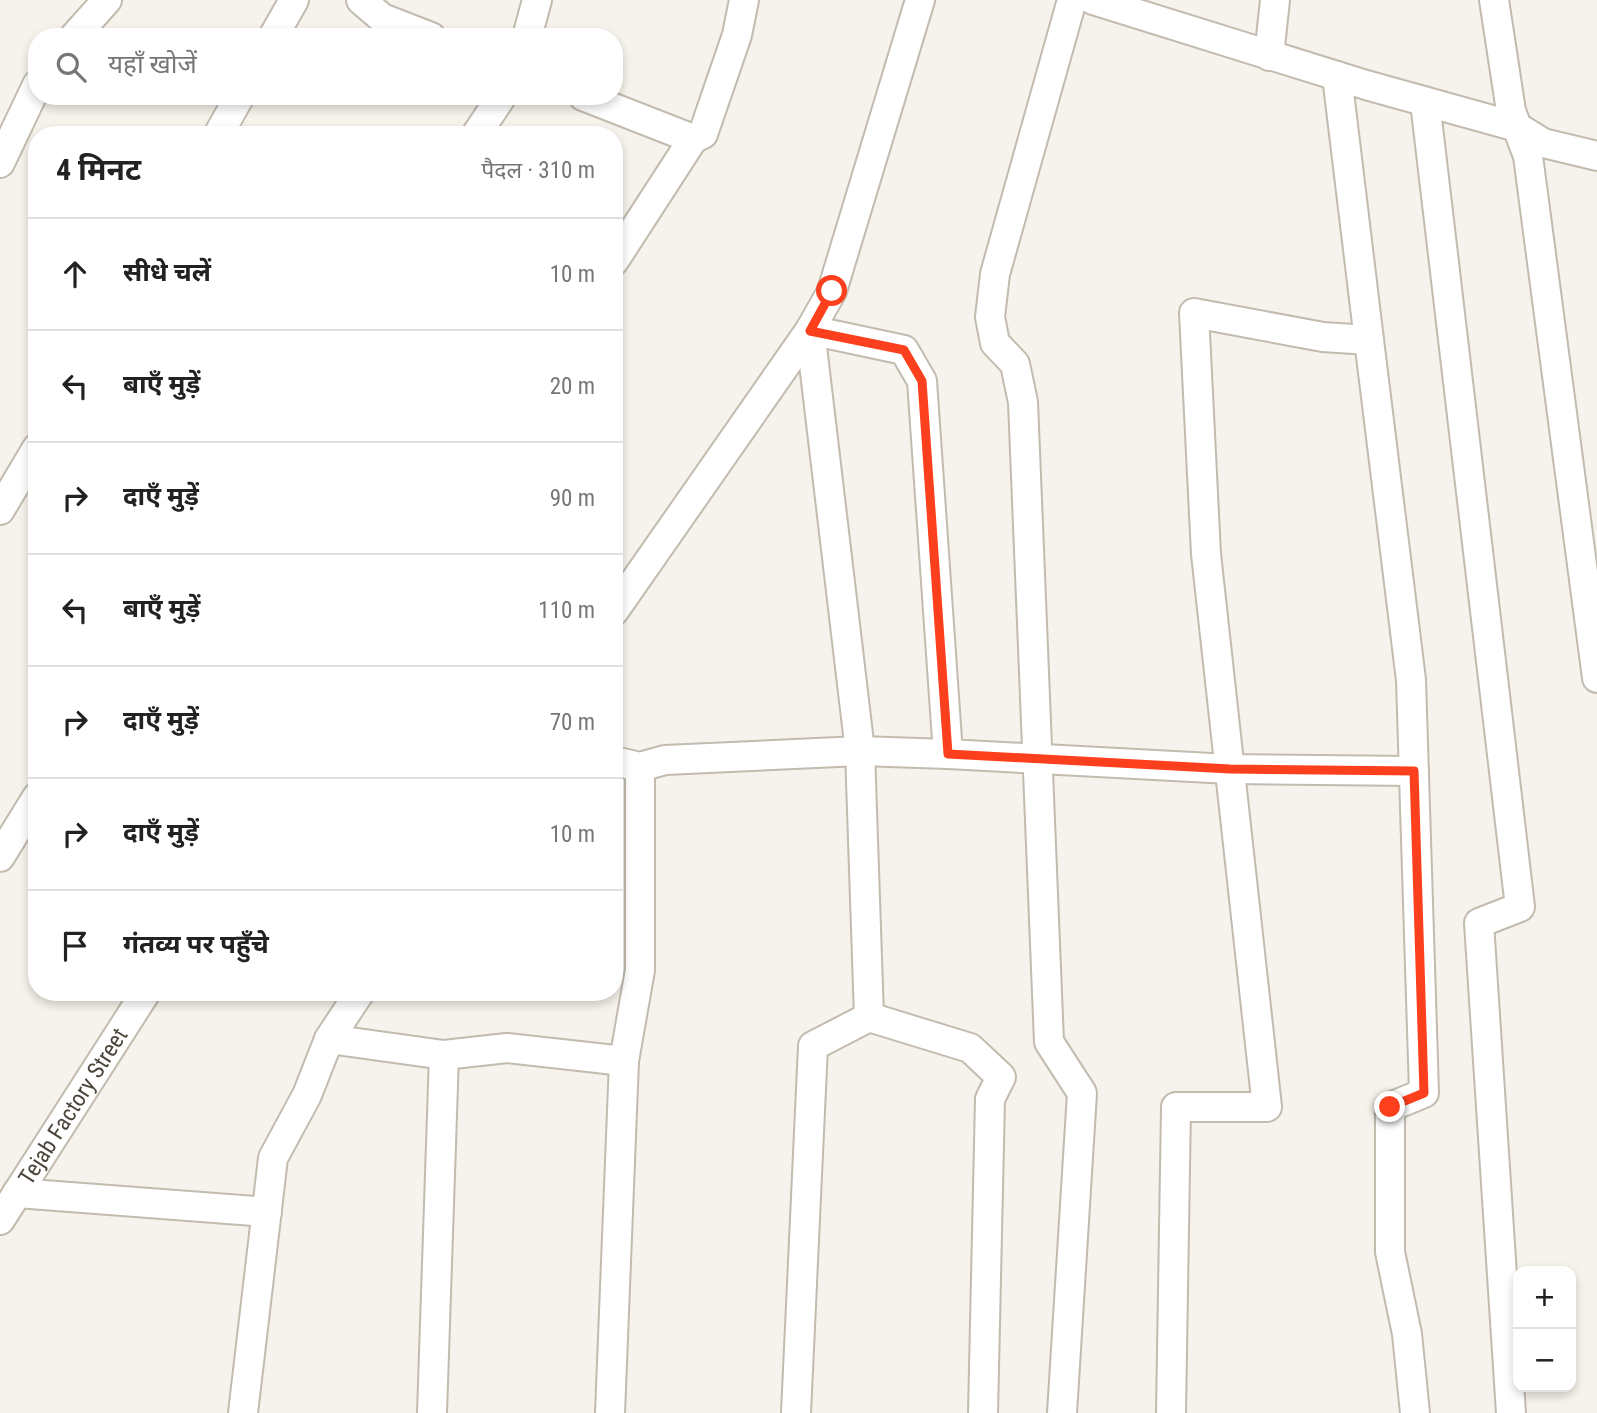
<!DOCTYPE html>
<html lang="hi">
<head>
<meta charset="utf-8">
<style>
  :root { --surface:#fff; --page:#f2f2f2; --text:#222; --muted:#767676; --line:#e0e0e0 }
  body { margin:0; font-family:"Roboto Condensed","Noto Sans Devanagari",sans-serif; background:var(--page); color:var(--text) }
  .controls { position:absolute; right:21px; bottom:21px; display:grid; overflow:hidden; border-radius:14px; box-shadow:0 4px 10px #0003 }
  .controls button { width:63px; height:63px; display:grid; place-items:center; padding:0; border:0; border-bottom:2px solid var(--line); background:var(--surface); color:var(--text); font:35px sans-serif }
  .stop { position:absolute; width:21px; height:21px; margin:-16px; border:5px solid #fc3f1d; border-radius:50%; background:#fff }
  .stop.end { background:#fc3f1d; border-color:#fff; box-shadow:0 2px 7px #0008 }
  .list { margin:0; padding:0; list-style:none }
  h2 { display:flex; justify-content:space-between; align-items:center; height:91px; margin:0; padding:0 28px; font-size:30px }
  h2 small { font-size:23px; font-weight:400; color:var(--muted) }
  .list li { display:grid; grid-template-columns:46px 1fr auto; gap:21px; align-items:center; box-sizing:border-box; height:112px; padding:0 28px; border-top:2px solid var(--line) }
  .list b { display:block; font-size:26px; white-space:nowrap }
  .list em { font-size:23px; font-style:normal; color:var(--muted) }
  .icon { flex:none; width:38px; height:38px; fill:none; stroke:currentColor; stroke-width:2; stroke-linecap:round; stroke-linejoin:round }
  .map { position:relative; flex:none; width:1597px; height:1413px; overflow:hidden }
  .search { position:absolute; background:var(--surface); box-shadow:0 4px 10px #0003; left:28px; top:28px; width:595px; height:77px; display:flex; align-items:center; gap:18px; box-sizing:border-box; padding:0 24px; border-radius:28px; color:var(--muted); font-size:26px }
  .panel { position:absolute; background:var(--surface); box-shadow:0 4px 10px #0003; left:28px; top:126px; width:595px; height:875px; border-radius:28px }
  .map>svg:first-child { display:block }
  .lines { fill:none; stroke-linecap:round; stroke-linejoin:round }
  .minor-casing { stroke:#c2bbae; stroke-width:32 }
  .minor { stroke:#fff; stroke-width:28 }
  .route { stroke:#fc3f1d; stroke-width:9 }
  .labels { text-anchor:middle; dominant-baseline:central; stroke-width:6; stroke-linejoin:round; paint-order:stroke }
  .street-label { font-size:23px; fill:#4b4439; stroke:#fff }
</style>
</head>
<body>
<div class="map">
<svg width="1597" height="1413" viewBox="0 0 1597 1413">
  <rect width="100%" height="100%" fill="#f6f3ec"/>
  <g class="lines">
    <defs>
      <g id="minor">
        <path d="M361 0 382 18 431 37"/>
        <path d="M1093 0 1366 85 1517 127 1543 143 1597 156"/>
        <path d="M1494 0 1511 111 1528 156 1597 678"/>
        <path d="M74 37 107 0"/>
        <path d="M273 37 294 0"/>
        <path d="M527 37 537 0"/>
        <path d="M1269 56 1275 0"/>
        <path d="M583 96 693 139"/>
        <path d="M1425 102 1520 907 1479 923 1511 1413"/>
        <path d="M218 135 240 96"/>
        <path d="M476 135 502 96"/>
        <path d="M0 163 37 85"/>
        <path d="M614 261 693 139 703 134 737 35 744 0"/>
        <path d="M1369 340 1411 680 1424 1093 1390 1107V1252L1407 1334 1415 1413"/>
        <path d="M0 510 37 448"/>
        <path d="M614 611 810 330 832 291 920 0"/>
        <path d="M614 761 640 767 665 760 860 751 948 754"/>
        <path d="M0 857 37 797"/>
        <path d="M869 1017 860 751 810 330 904 350 922 381 948 754 1230 769 1414 771"/>
        <path d="M329 1039 360 992"/>
        <path d="M17 1193 267 1212"/>
        <path id="s1" d="M0 1220 146 992"/>
        <path d="M243 1413 273 1158 307 1095 329 1039 444 1055 507 1048 624 1061"/>
        <path d="M432 1413 444 1055"/>
        <path d="M610 1413 624 1061 640 970V767"/>
        <path d="M796 1413 813 1046 869 1017 970 1048 1001 1077 990 1099 983 1413"/>
        <path d="M1062 1413 1082 1093 1049 1042 1023 402 1015 364 995 343 990 317 995 274 1072 0"/>
        <path d="M1171 1413 1176 1107H1267L1206 554 1194 313 1323 337 1369 340 1337 76"/>
      </g>
    </defs>
    <!-- minor casing -->
    <use href="#minor" class="minor-casing"/>
    <!-- minor -->
    <use href="#minor" class="minor"/>
  </g>
  <g class="lines">
    <!-- route -->
    <path class="route" d="M832 291 810 331 904 350 922 381 948 754 1230 769 1414 771 1424 1093 1390 1107"/>
  </g>
  <g class="labels">
    <!-- street labels -->
    <g class="street-label">
      <text stroke="none"><textPath href="#s1" startOffset="135">Tejab Factory Street</textPath></text>
    </g>
  </g>
</svg>
<div class="controls">
<button>+</button>
<button>−</button>
</div>
<div class="stop" style="left:832px;top:291px"></div>
<div class="stop end" style="left:1390px;top:1107px"></div>
<div class="search"><svg class="icon" aria-label="search" viewBox="0 0 24 24"><circle cx="10" cy="10" r="6"/><path d="M15 15l6 6"/></svg>यहाँ खोजें</div>
<section class="panel">
<h2>4 मिनट<small>पैदल · 310 m</small></h2>
<ul class="list">
<li><svg class="icon" aria-label="ahead" viewBox="0 0 24 24"><path d="M12 20V5M6 11l6-6 6 6"/></svg><div><b>सीधे चलें</b></div><em>10 m</em></li>
<li><svg class="icon" aria-label="left" viewBox="0 0 24 24"><path d="M17 20v-9H6M10 6l-5 5 5 5"/></svg><div><b>बाएँ मुड़ें</b></div><em>20 m</em></li>
<li><svg class="icon" aria-label="right" viewBox="0 0 24 24"><path d="M7 20v-9h11M14 6l5 5-5 5"/></svg><div><b>दाएँ मुड़ें</b></div><em>90 m</em></li>
<li><svg class="icon" aria-label="left" viewBox="0 0 24 24"><path d="M17 20v-9H6M10 6l-5 5 5 5"/></svg><div><b>बाएँ मुड़ें</b></div><em>110 m</em></li>
<li><svg class="icon" aria-label="right" viewBox="0 0 24 24"><path d="M7 20v-9h11M14 6l5 5-5 5"/></svg><div><b>दाएँ मुड़ें</b></div><em>70 m</em></li>
<li><svg class="icon" aria-label="right" viewBox="0 0 24 24"><path d="M7 20v-9h11M14 6l5 5-5 5"/></svg><div><b>दाएँ मुड़ें</b></div><em>10 m</em></li>
<li><svg class="icon" aria-label="arrive" viewBox="0 0 24 24"><path d="M6 21V4h12l-3 4 3 4H6"/></svg><div><b>गंतव्य पर पहुँचे</b></div></li>
</ul>
</section>
</div>
</body>
</html>
